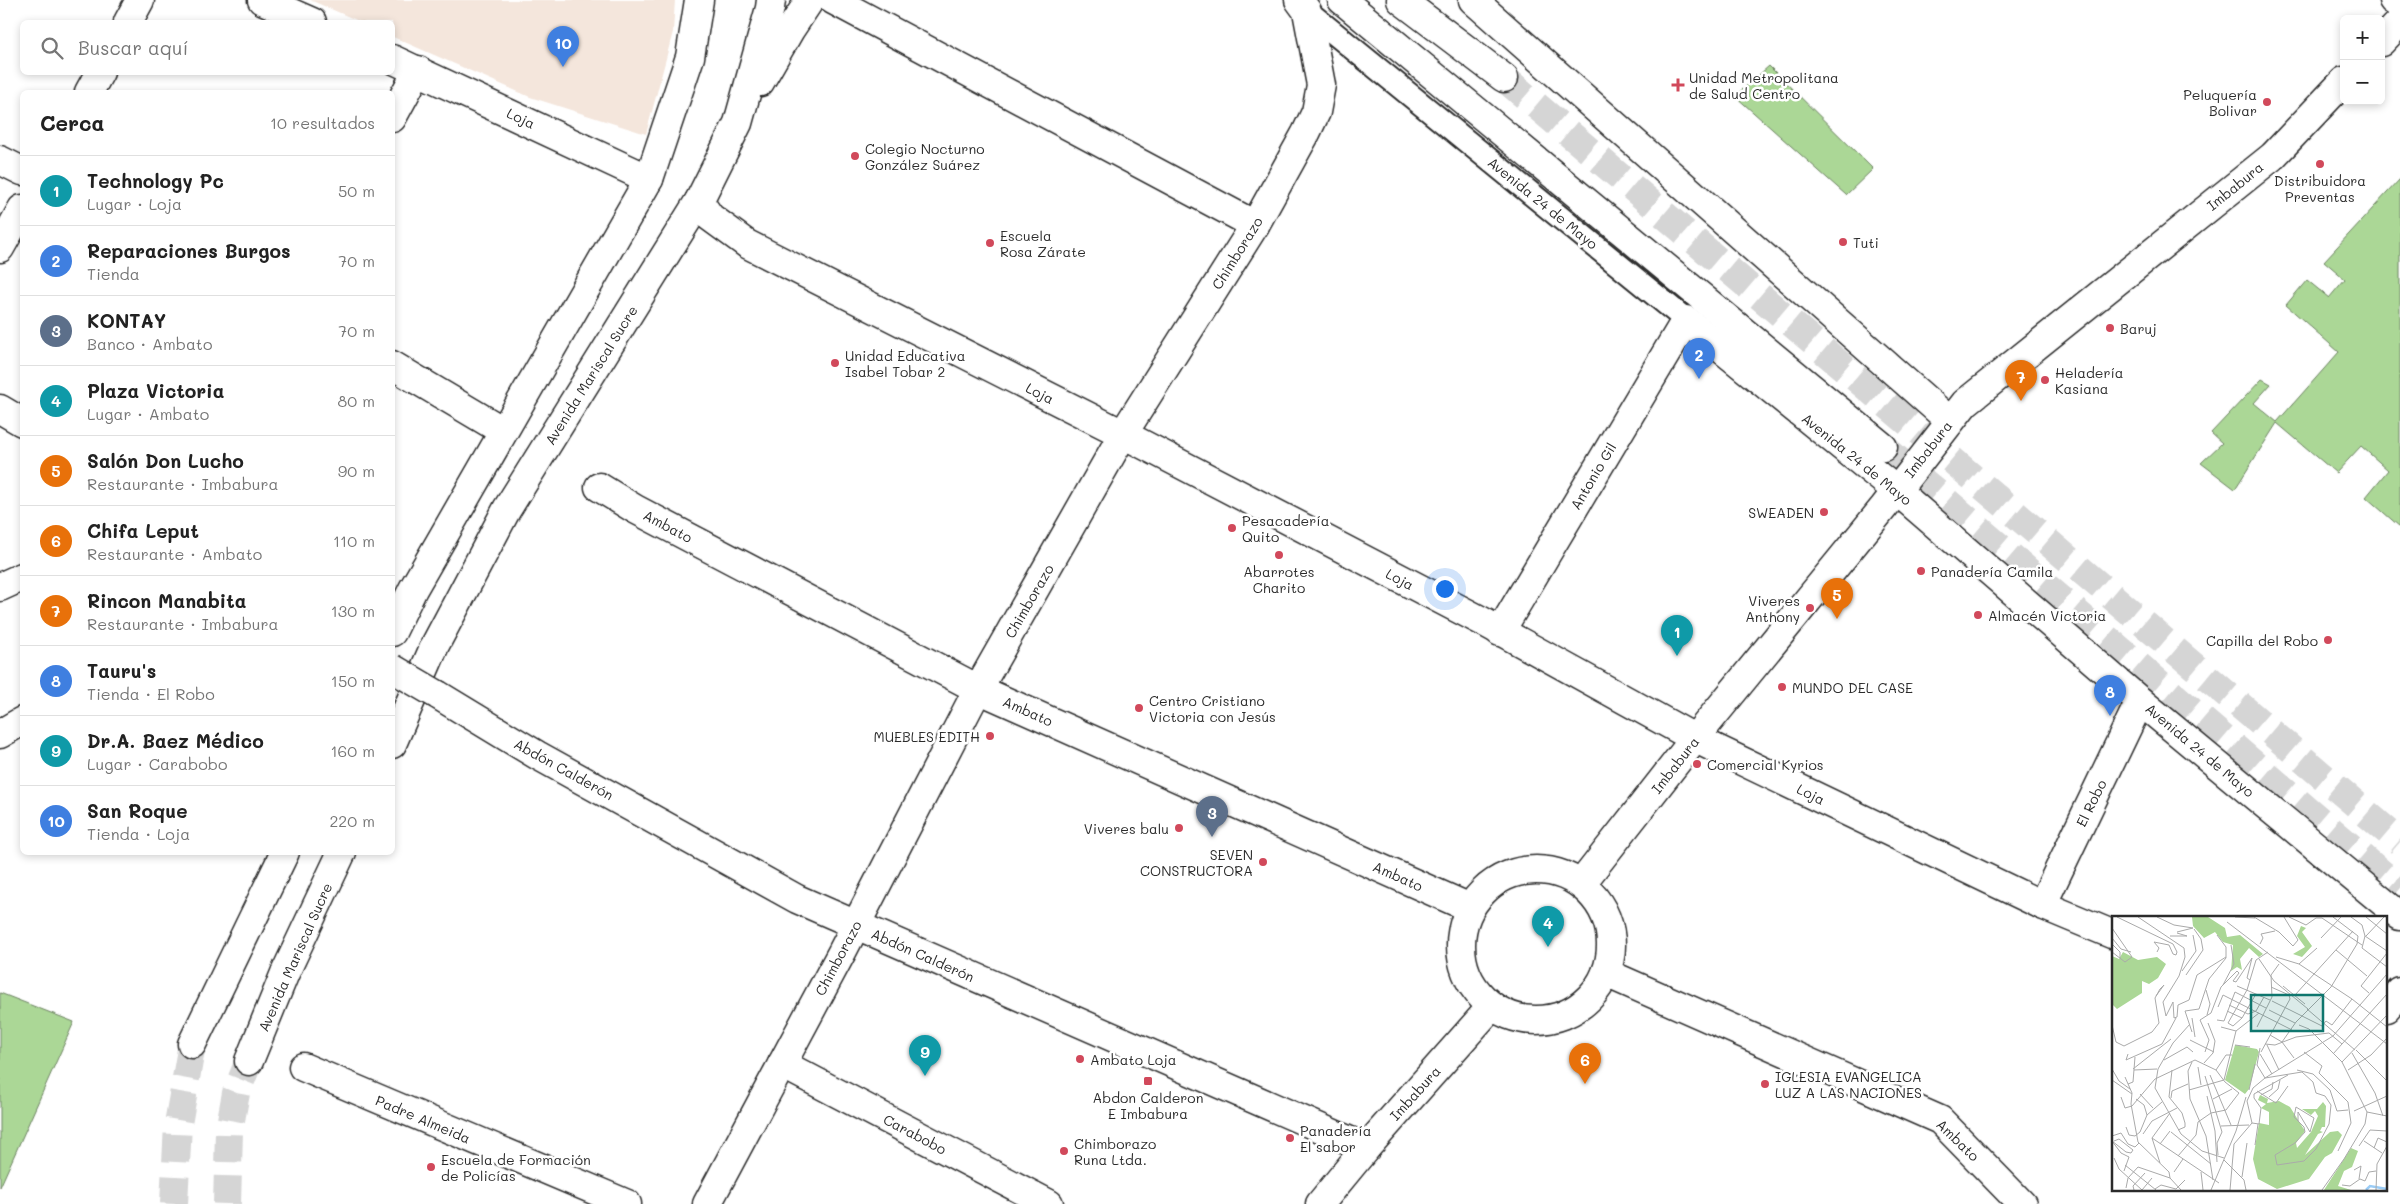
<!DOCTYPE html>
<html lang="es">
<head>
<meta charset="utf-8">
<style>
  :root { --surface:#fff; --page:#f2f2f2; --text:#222; --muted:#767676; --line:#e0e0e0; --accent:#0b8043 }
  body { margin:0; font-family:Mali,sans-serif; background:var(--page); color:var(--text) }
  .controls { position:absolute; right:15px; top:15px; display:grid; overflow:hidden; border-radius:8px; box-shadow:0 2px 8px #0003 }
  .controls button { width:45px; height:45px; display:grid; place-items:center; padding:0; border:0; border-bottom:1px solid var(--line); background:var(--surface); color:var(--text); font:25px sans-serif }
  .you { position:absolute; left:1444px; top:588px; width:18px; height:18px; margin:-12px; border:4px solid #fff; border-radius:50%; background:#1a73e8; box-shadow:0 0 0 8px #1a73e833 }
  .badge { display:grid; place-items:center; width:32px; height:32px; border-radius:50%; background:var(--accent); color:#fff; font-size:16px; font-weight:700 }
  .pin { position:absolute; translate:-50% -41px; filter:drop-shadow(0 1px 2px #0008) }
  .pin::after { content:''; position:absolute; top:26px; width:18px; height:15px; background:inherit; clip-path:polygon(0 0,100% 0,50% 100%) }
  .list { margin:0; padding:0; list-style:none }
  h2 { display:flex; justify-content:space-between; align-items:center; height:65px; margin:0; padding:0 20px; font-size:21px }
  h2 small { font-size:16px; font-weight:400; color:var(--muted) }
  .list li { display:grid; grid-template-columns:32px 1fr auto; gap:15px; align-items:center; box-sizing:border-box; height:70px; padding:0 20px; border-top:1px solid var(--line) }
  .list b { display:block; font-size:19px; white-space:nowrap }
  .list p { margin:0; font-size:16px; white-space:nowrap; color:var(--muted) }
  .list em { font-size:16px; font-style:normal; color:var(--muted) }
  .icon { flex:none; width:28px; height:28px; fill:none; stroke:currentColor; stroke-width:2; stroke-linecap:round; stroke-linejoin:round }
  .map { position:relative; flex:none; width:2400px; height:1204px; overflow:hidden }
  .search { position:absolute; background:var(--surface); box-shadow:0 2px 8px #0003; left:20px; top:20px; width:375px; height:55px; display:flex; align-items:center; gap:12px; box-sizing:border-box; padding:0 18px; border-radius:8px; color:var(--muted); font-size:19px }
  .panel { position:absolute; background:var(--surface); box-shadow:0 2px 8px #0003; left:20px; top:90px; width:375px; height:765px; border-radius:8px }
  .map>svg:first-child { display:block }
  .built { fill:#f4e6dc }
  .green { fill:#abd796; stroke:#6b8160 }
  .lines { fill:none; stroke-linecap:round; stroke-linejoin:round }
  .secondary-tunnel { stroke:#d5d5d5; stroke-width:28; stroke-dasharray:28 14; stroke-linecap:butt }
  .primary-tunnel { stroke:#d5d5d5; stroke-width:28; stroke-dasharray:28 14; stroke-linecap:butt }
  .pedestrian-casing { stroke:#2b2b2b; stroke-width:26 }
  .minor-casing { stroke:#2b2b2b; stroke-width:31 }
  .secondary-casing { stroke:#2b2b2b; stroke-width:31 }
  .primary-casing { stroke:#2b2b2b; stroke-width:31 }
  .pedestrian { stroke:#fff; stroke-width:22 }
  .minor { stroke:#fff; stroke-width:28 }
  .secondary { stroke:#fff; stroke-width:28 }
  .primary { stroke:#fff; stroke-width:28 }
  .minor-bridge-casing { stroke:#2b2b2b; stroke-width:31; stroke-linecap:butt }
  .minor-bridge { stroke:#fff; stroke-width:28 }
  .poi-dot { fill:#d1495b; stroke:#fff; stroke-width:2 }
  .labels { text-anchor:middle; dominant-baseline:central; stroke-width:5; stroke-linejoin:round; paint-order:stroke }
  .poi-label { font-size:14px; fill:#2b2b2b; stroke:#fff; text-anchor:start }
  .street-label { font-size:14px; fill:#2b2b2b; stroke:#fff }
  .inset-river { fill:none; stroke:#9accf6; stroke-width:2.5 }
  .inset-road { fill:none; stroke:#aaa; stroke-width:1 }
  .view { fill:#0f766e; fill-opacity:0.15; stroke:#0f766e; stroke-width:2.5 }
  .inset-edge { fill:none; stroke:#2b2b2b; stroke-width:2.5 }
</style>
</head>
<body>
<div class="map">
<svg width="2400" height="1204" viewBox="0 0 2400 1204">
  <rect width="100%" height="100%" fill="#fff"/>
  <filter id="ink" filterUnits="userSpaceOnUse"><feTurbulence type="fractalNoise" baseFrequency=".02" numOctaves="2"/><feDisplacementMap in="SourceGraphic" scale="10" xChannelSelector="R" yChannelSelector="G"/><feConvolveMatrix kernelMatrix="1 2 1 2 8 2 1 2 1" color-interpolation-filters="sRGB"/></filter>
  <g filter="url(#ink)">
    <!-- built -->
    <path class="built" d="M310 0H675L673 32 646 134 530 97 393 37 392 22H361Z"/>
    <!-- green -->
    <g class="green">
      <path d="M1769 66 1873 169 1846 195 1735 96Z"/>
      <path d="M2400 179V527L2366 497 2388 470 2361 446 2336 473 2277 423 2235 489 2201 463 2222 443 2211 433 2262 379 2271 384 2254 403 2277 422 2339 352 2286 305 2307 280 2329 298 2345 279 2324 261Z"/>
      <path d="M0 993 74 1022 0 1187Z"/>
    </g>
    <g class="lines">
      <!-- secondary-tunnel -->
      <g class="secondary-tunnel">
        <path d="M1504 78 2400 842"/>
        <path d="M1883 447 2400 889"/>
      </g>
      <!-- primary-tunnel -->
      <g class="primary-tunnel">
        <path d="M174 1204 178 1124 192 1044"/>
        <path d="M227 1204 229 1131 236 1093 249 1061"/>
      </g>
      <defs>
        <path id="pedestrian" d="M1307 11 1686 320"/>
        <g id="minor">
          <path d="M262 0 312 22"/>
          <path d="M833 0 1255 225"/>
          <path d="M1473 0 1950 421"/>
          <path d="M2393 0 2400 5"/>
          <path d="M128 22 140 0"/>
          <path d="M2381 42 2400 22"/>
          <path d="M392 59 649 179"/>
          <path d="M89 92 100 72"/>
          <path d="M392 118 418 70"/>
          <path d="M0 160 22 171"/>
          <path d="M699 201 710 217 747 244 1123 434 1482 621 1696 739 2042 905 2114 935"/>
          <path d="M0 248 22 209"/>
          <path d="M392 365 493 425"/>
          <path d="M0 409 22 422"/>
          <path d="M599 487 635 509 978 689 1470 908"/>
          <path d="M0 587 22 577"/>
          <path d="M1500 632 1686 320 1897 491 2140 701 2400 916"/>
          <path d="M438 695 537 755 797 899 1366 1148"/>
          <path d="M0 734 22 721"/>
          <circle cx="1536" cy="945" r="75"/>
          <path d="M1581 884 1700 732 1884 507 1965 403 2273 156 2344 81"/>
          <path d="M2042 905 2140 701"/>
          <path d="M1606 973 1940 1120 2022 1204"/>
          <path d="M2386 1008 2400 992"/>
          <path d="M782 1064 1049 1204"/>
          <path d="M303 1067 627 1204"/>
          <path d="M707 1204 842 952 978 689 1123 434 1255 225 1306 133 1316 112 1321 85 1307 11 1299 0"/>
          <path d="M1320 1204 1366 1148 1492 1006"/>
        </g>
        <g id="secondary">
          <path d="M1342 0 1883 447"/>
          <path d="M1401 0 1504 78"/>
        </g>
        <g id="primary">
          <path d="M760 82 790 30 810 0"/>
          <path d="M392 632 413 589 649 179 690 57 699 0"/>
          <path d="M392 744 435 645 507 509 699 201 738 123 770 8 771 0"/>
          <path d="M192 1044 285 852"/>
          <path d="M249 1061 285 973 342 852"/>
        </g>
      </defs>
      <!-- pedestrian casing -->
      <use href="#pedestrian" class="pedestrian-casing"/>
      <!-- minor casing -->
      <use href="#minor" class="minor-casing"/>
      <!-- secondary casing -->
      <use href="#secondary" class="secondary-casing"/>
      <!-- primary casing -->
      <use href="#primary" class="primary-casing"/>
      <!-- pedestrian -->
      <use href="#pedestrian" class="pedestrian"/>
      <!-- minor -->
      <use href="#minor" class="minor"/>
      <!-- secondary -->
      <use href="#secondary" class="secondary"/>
      <!-- primary -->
      <use href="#primary" class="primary"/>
      <defs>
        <path id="minor-bridge" d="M392 668 438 695"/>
      </defs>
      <!-- minor-bridge casing -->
      <use href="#minor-bridge" class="minor-bridge-casing"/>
      <!-- minor-bridge -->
      <use href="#minor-bridge" class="minor-bridge"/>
    </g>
  </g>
  <!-- markers -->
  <g class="poi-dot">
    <path d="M1675.5 77.5h5v5h5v5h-5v5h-5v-5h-5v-5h5z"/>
    <circle cx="2267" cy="102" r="5"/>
    <circle cx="855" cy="156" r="5"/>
    <circle cx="2320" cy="164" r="5"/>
    <circle cx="1843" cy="242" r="5"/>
    <circle cx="990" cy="243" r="5"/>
    <circle cx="2110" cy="328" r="5"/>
    <circle cx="835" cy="363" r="5"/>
    <circle cx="2045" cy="380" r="5"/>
    <circle cx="1824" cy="512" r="5"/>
    <circle cx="1232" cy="528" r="5"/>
    <circle cx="1279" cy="555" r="5"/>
    <circle cx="1921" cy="571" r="5"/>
    <circle cx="1810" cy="608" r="5"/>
    <circle cx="1978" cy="615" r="5"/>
    <circle cx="2328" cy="640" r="5"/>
    <circle cx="1782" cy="687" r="5"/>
    <circle cx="1139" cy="708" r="5"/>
    <circle cx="990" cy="736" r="5"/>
    <circle cx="1697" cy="764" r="5"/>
    <circle cx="1179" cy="828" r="5"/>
    <circle cx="1263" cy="862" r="5"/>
    <circle cx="1080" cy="1059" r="5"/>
    <rect x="1143" y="1076" width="10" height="10" rx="2.5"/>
    <circle cx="1765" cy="1084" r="5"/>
    <circle cx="1290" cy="1138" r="5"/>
    <circle cx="1064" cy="1151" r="5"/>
    <circle cx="431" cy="1167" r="5"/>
  </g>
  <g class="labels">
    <!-- poi labels -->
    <g class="poi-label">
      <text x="1689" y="77">Unidad Metropolitana<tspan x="1689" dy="16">de Salud Centro</tspan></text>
      <text x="2257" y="94" text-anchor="end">Peluquería<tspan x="2257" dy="16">Bolivar</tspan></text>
      <text x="865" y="148">Colegio Nocturno<tspan x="865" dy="16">González Suárez</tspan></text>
      <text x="2320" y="180" text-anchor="middle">Distribuidora<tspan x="2320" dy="16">Preventas</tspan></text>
      <text x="1000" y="235">Escuela<tspan x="1000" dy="16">Rosa Zárate</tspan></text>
      <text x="1853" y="242">Tuti</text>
      <text x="2120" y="328">Baruj</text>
      <text x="845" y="355">Unidad Educativa<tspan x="845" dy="16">Isabel Tobar 2</tspan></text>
      <text x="2055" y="372">Heladería<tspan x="2055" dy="16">Kasiana</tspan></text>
      <text x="1814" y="512" text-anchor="end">SWEADEN</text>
      <text x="1242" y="520">Pesacadería<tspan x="1242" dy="16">Quito</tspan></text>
      <text x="1279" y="571" text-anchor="middle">Abarrotes<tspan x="1279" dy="16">Charito</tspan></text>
      <text x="1931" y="571">Panadería Camila</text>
      <text x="1800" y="600" text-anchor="end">Viveres<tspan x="1800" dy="16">Anthony</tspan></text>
      <text x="1988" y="615">Almacén Victoria</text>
      <text x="2318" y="640" text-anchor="end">Capilla del Robo</text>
      <text x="1792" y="687">MUNDO DEL CASE</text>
      <text x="1149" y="700">Centro Cristiano<tspan x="1149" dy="16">Victoria con Jesús</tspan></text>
      <text x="980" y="736" text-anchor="end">MUEBLES EDITH</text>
      <text x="1707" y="764">Comercial Kyrios</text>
      <text x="1169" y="828" text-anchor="end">Viveres balu</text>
      <text x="1253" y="854" text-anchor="end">SEVEN<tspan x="1253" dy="16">CONSTRUCTORA</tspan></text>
      <text x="1090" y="1059">Ambato Loja</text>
      <text x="1775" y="1076">IGLESIA EVANGELICA<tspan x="1775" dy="16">LUZ A LAS NACIONES</tspan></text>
      <text x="1148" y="1097" text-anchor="middle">Abdon Calderon<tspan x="1148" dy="16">E Imbabura</tspan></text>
      <text x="1300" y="1130">Panadería<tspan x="1300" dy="16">El sabor</tspan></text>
      <text x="1074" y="1143">Chimborazo<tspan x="1074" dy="16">Runa Ltda.</tspan></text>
      <text x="441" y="1159">Escuela de Formación<tspan x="441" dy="16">de Policías</tspan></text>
    </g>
    <!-- street labels -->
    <g class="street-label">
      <text transform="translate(521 118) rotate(25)">Loja</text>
      <text transform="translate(2235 186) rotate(-39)">Imbabura</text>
      <text transform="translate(1543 203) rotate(39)">Avenida 24 de Mayo</text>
      <text transform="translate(1237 253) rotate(-58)">Chimborazo</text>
      <text transform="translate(591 375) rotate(-58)">Avenida Mariscal Sucre</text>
      <text transform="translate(1040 393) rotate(27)">Loja</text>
      <text transform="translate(1928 449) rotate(-52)">Imbabura</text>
      <text transform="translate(1857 459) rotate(39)">Avenida 24 de Mayo</text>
      <text transform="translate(1593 476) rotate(-59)">Antonio Gil</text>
      <text transform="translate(668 526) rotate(28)">Ambato</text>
      <text transform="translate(1400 579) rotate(28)">Loja</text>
      <text transform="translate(1029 601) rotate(-60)">Chimborazo</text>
      <text transform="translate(1028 711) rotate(24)">Ambato</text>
      <text transform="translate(2200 750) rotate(40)">Avenida 24 de Mayo</text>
      <text transform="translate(1675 765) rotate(-52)">Imbabura</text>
      <text transform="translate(564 769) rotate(29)">Abdón Calderón</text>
      <text transform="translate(1811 794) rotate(26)">Loja</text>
      <text transform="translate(2091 803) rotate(-64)">El Robo</text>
      <text transform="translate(1398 876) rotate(24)">Ambato</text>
      <text transform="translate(923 955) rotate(24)">Abdón Calderón</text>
      <text transform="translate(295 957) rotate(-66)">Avenida Mariscal Sucre</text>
      <text transform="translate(838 958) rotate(-62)">Chimborazo</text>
      <text transform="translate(1415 1093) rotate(-48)">Imbabura</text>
      <text transform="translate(423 1119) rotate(23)">Padre Almeida</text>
      <text transform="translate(915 1134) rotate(28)">Carabobo</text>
      <text transform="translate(1958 1140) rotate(44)">Ambato</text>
    </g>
  </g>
  <!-- overview -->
  <g transform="translate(2112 916)">
    <rect width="275" height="275" fill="#fff"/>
    <path d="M80 1H96L113 12 115 21 128 19 151 38 147 41 137 32 128 43 130 54 125 51 119 55 121 29 111 26 103 16 92 22 81 10ZM189 10 194 12 190 16 200 30 190 41 181 38 193 31 185 20ZM11 36 26 44 45 41 54 48 46 62 37 68 30 65V77L5 93 0 88V40L7 43ZM123 129 145 133 147 136 137 173 133 178 113 164ZM148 179 156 183 155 187 167 185 178 191 193 215 184 227 185 232 199 216 206 200 203 195 199 199 190 193H205L211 186 214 190 213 211H210L208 215 211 216 206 218 193 239 218 216 226 215 230 219 220 237 213 241 197 263 165 273 146 263 141 243 147 207 157 209V196L149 192 154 188 146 184ZM239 232 246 235 240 251 232 255 226 270 239 274H212Z" fill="#abd796"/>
    <path class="inset-river" d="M254 274 258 270 275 273"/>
    <path class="inset-road" d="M5 1 61 28 65 36M26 1 72 32 73 41 67 60 51 86 54 100 61 86 62 102 65 101M45 1 62 9 81 12 65 16M123 1 143 2M142 1 167 16 181 30 186 24 172 1M177 1 194 9 204 2H210L250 29M239 1 250 9 253 20M254 1 275 18M115 6 275 128M0 12 20 41 13 46 0 36M58 20H75L65 17M253 20 250 32 275 51M253 20 275 35M254 20 272 1M0 22 9 33 19 36M209 22 229 1M0 28 8 36V42M148 28 151 22 149 18 163 15M224 34 255 60M45 36 47 32 42 26 57 29 61 38 64 39 65 36M164 41 187 48 240 83 275 111M147 43 162 65 196 93M187 48 205 32M70 55 84 35 81 19M74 59 91 34 89 23 82 13M111 69 122 48 119 29M125 70 158 84M171 70 193 88M159 71 177 79M94 74 98 88 95 99M257 77 249 70 275 37M144 78 130 102 121 110 116 107 135 74 144 44 156 36M183 79 241 15M160 85 210 110 214 105 220 109 240 83M117 89 136 98 144 95M106 91 111 79 180 114M195 93 243 134M157 94 183 107M115 95 130 102M144 95 152 81M65 101 66 89 77 84 85 59 114 41M80 102 83 121M105 104 112 105 123 76 154 92M78 108 61 127 46 153 43 172 69 218 90 235 112 242M0 109 4 126 12 130 40 116 47 107 43 82 48 73 52 69 44 80M187 109 197 113 230 146 255 196 253 208 232 243 210 274M109 111 124 115M145 111 160 81 159 59 167 48M80 116 73 95 87 93 97 63 114 42V31L105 19M158 119 170 126 182 142M78 124 102 136M170 126 184 106 219 71 245 28 246 20 221 1M153 128 163 129 184 121 217 117 230 128M123 129 138 131M155 129 167 154M244 134 275 165M93 136 97 124 88 104 99 97 109 71 125 55 127 57 121 65 124 66 140 42 135 62 138 64M149 136 178 83 177 79M192 136 210 150 207 157 236 186 239 207 226 235M240 137 263 177 271 200M16 138 14 144 50 128 64 102M148 138 160 158M221 138 275 78M52 144 75 131 81 136M80 146 76 155 78 183 94 220 101 264M230 146 275 99M92 147 101 137 103 125 96 107M86 151 89 169M0 153 7 165 18 173M21 153 59 123M22 154 45 153M60 154 57 181 70 197 73 207V211L66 214M104 154 114 139H120M185 154 201 158 218 174 225 195 236 194M236 154 259 139 275 122M98 159 119 209M93 160 110 216 105 227 106 239M13 161 20 177 19 188 26 226 57 256 58 262M0 164 20 178M112 164 124 115 147 97M16 168 21 166 23 141M77 174 112 164M137 174 143 148M145 175 164 187 176 170M28 178 41 192M149 179 160 173 161 166M95 180 103 215 105 246M9 181 13 192 20 190M157 181 166 173 168 164M59 182 60 175 76 168M24 183 32 189 35 199M101 183 120 173M20 190 43 163 83 144 104 154 113 166 127 177 114 194 99 197 86 206 84 219 66 240M242 195 275 180M255 196 275 200M186 205V196L198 216 202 202 184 191 182 201 192 211 193 216 183 227 163 239 165 249 192 245 204 233 217 208 219 189 213 180 204 177 201 166 190 156 153 162 221 120 275 58M140 207 147 208 149 192 142 182V178L176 159M109 210 137 209M14 211 17 219 23 220 28 216 35 199 50 186M59 216 99 248M31 218 40 205 65 192M0 220 9 217 16 228 23 231 27 227M40 222 107 267M40 222 58 197M40 222 48 247M0 225 14 236 19 237 21 234 7 223 2 225M0 225 9 237 17 241 12 255M252 225 270 237M48 228 58 215M143 229 146 208M247 230 258 214 275 215M262 232 266 222 275 226M2 242 7 253 30 274M112 244 132 264 134 274M13 249 44 274M242 254 249 250 247 263M62 256 71 243M89 256 91 274M130 261 135 227M58 262 69 274M230 269 238 270 248 263 253 265 257 256 264 255M14 272 16 262 26 251 58 262M43 273 49 269 64 273 73 264M22 274 21 270 33 257M30 274 40 262M99 274 124 215 134 181M118 274 122 228 140 207 135 185 141 172 153 162 145 149 148 132M264 274 265 248 275 230"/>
    <path class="view" d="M139 79H211V115H139Z"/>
    <rect width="275" height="275" class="inset-edge"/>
  </g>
</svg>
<div class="controls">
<button>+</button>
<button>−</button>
</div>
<div class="you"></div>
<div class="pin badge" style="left:1677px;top:656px;background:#0f9aa8">1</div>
<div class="pin badge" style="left:1699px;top:379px;background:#3f7fe0">2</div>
<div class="pin badge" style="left:1212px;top:837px;background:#5c6f8a">3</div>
<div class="pin badge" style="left:1548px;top:947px;background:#0f9aa8">4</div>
<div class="pin badge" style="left:1837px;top:619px;background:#e8710a">5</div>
<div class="pin badge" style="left:1585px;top:1084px;background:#e8710a">6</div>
<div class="pin badge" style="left:2021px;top:401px;background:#e8710a">7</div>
<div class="pin badge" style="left:2110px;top:716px;background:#3f7fe0">8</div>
<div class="pin badge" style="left:925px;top:1076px;background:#0f9aa8">9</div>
<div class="pin badge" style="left:563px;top:67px;background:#3f7fe0">10</div>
<div class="search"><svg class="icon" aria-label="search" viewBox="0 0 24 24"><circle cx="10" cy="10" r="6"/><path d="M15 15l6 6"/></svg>Buscar aquí</div>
<section class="panel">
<h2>Cerca<small>10 resultados</small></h2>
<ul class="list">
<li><span class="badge" style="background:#0f9aa8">1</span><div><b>Technology Pc</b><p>Lugar · Loja</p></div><em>50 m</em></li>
<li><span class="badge" style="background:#3f7fe0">2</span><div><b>Reparaciones Burgos</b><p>Tienda</p></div><em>70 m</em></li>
<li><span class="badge" style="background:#5c6f8a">3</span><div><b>KONTAY</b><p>Banco · Ambato</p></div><em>70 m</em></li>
<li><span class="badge" style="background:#0f9aa8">4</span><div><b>Plaza Victoria</b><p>Lugar · Ambato</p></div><em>80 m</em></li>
<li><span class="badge" style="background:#e8710a">5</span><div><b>Salón Don Lucho</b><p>Restaurante · Imbabura</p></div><em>90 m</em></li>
<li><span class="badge" style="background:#e8710a">6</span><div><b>Chifa Leput</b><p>Restaurante · Ambato</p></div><em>110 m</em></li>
<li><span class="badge" style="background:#e8710a">7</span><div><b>Rincon Manabita</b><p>Restaurante · Imbabura</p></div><em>130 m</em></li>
<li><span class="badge" style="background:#3f7fe0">8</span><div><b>Tauru's</b><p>Tienda · El Robo</p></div><em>150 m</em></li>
<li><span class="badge" style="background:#0f9aa8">9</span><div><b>Dr.A. Baez Médico</b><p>Lugar · Carabobo</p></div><em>160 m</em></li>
<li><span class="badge" style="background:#3f7fe0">10</span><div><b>San Roque</b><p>Tienda · Loja</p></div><em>220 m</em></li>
</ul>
</section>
</div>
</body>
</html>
